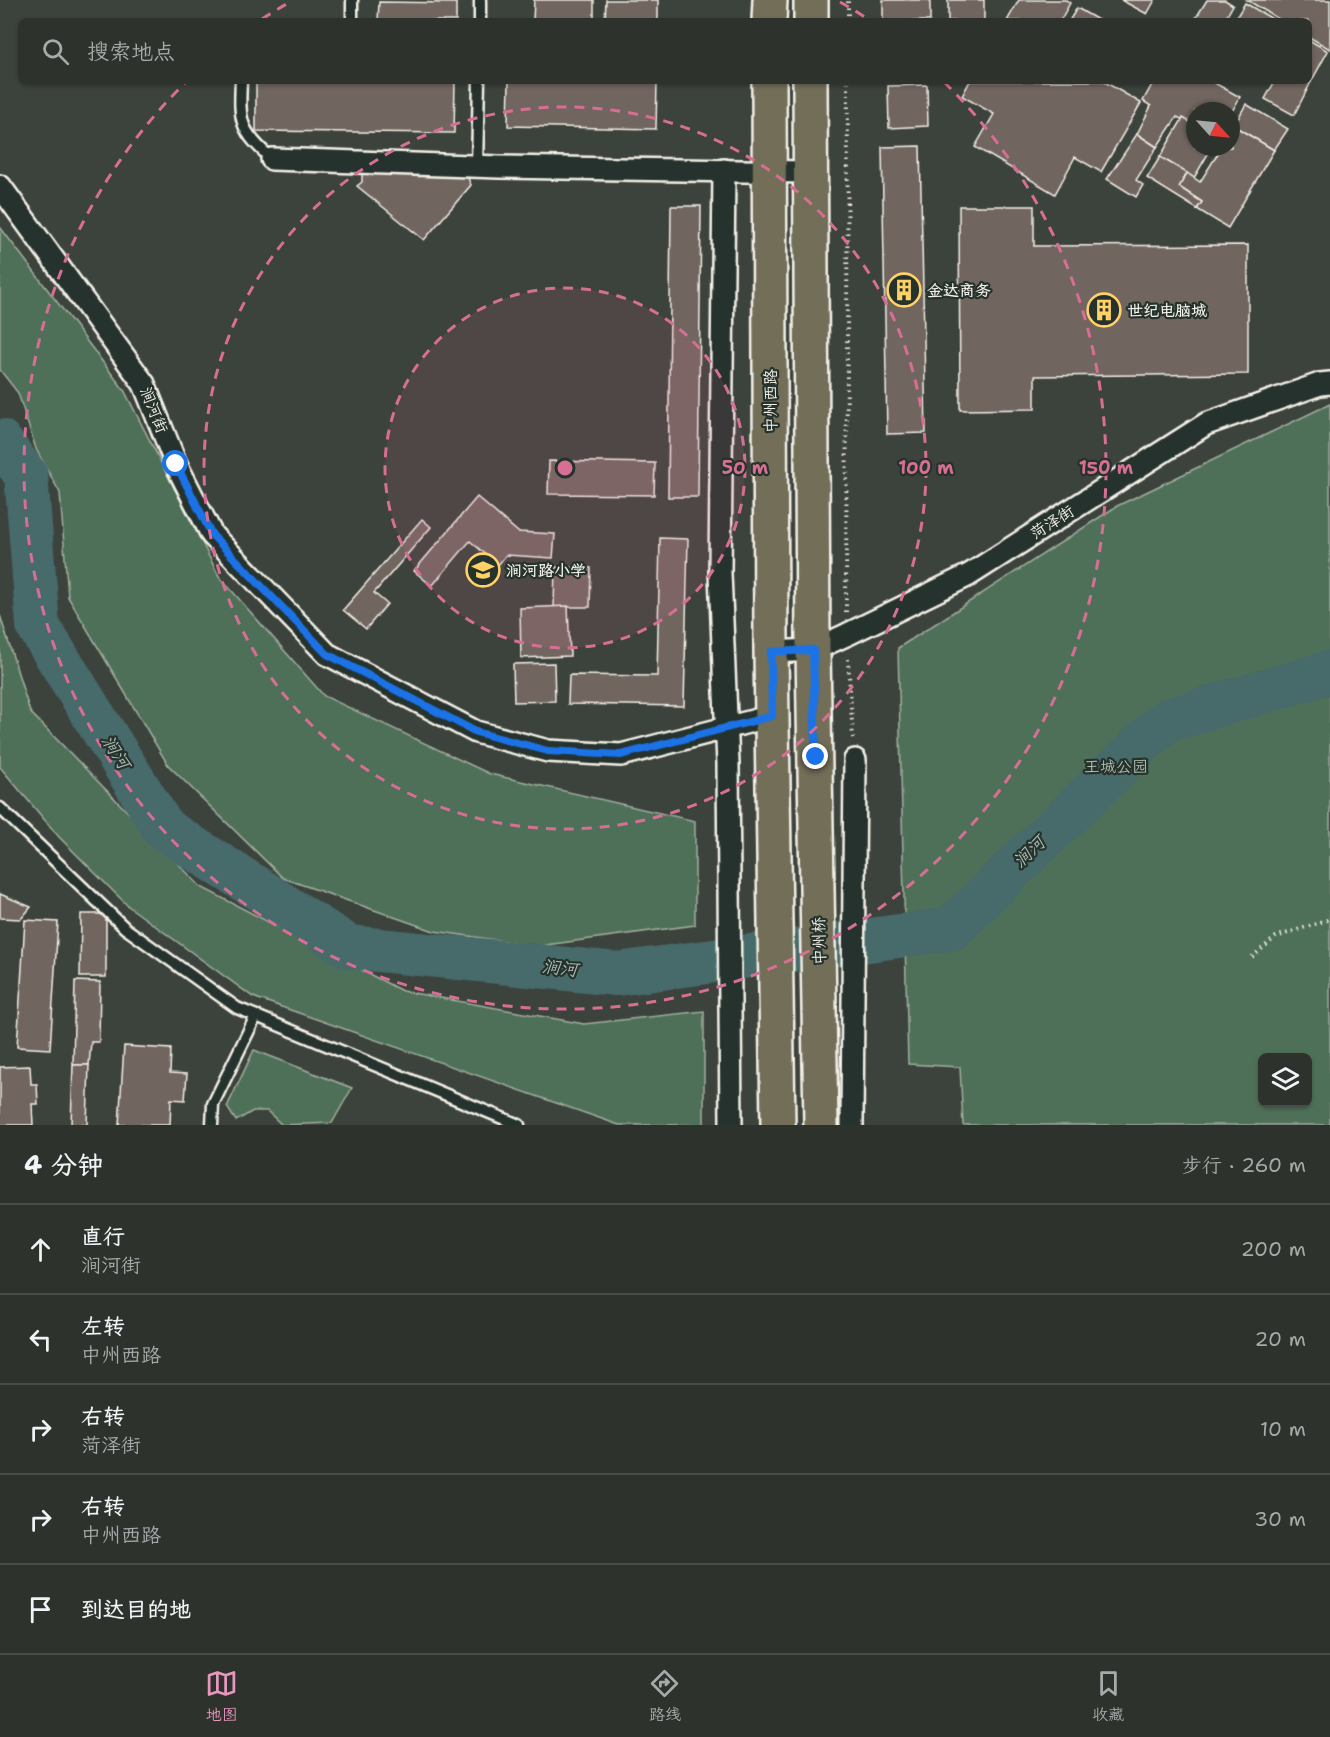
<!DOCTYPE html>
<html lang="zh">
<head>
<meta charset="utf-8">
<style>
  :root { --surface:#2d322d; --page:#393e39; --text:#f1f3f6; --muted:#a7aaaa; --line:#484d49; --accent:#e797bd }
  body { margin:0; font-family:"Shantell Sans","LXGW WenKai TC",sans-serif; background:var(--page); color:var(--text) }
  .controls { position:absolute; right:18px; bottom:18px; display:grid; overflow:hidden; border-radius:9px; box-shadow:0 2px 4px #0004 }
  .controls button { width:54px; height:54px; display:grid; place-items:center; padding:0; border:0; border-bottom:2px solid var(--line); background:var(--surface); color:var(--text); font:30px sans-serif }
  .compass { position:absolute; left:1186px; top:102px; width:54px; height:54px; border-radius:50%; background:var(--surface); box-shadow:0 2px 4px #0004; rotate:117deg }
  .stop { position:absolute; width:18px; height:18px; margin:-14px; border:4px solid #1a73e8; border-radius:50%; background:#fff }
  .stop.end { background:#1a73e8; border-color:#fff; box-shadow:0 2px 6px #0008 }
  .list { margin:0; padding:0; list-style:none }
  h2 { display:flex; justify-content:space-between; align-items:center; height:78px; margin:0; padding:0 24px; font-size:26px }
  h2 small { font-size:20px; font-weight:400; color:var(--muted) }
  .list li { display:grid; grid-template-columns:39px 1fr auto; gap:18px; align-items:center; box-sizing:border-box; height:90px; padding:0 24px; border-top:2px solid var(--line) }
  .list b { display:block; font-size:22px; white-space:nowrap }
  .list p { margin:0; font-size:20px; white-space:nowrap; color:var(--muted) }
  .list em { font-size:20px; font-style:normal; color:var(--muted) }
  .icon { flex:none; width:33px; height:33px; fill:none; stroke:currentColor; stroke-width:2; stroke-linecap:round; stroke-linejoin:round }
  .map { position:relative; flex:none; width:1330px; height:1125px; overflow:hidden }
  .search { position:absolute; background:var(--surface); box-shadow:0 2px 4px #0004; left:18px; right:18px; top:18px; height:66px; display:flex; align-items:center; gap:15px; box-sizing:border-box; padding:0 21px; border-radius:9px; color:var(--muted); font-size:22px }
  .sheet { height:528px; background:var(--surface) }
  nav { display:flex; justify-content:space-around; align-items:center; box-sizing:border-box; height:84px; border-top:2px solid var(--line); background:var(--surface); font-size:16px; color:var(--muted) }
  nav a { display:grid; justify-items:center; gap:3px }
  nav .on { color:var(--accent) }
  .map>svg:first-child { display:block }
  .green { fill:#4f6f59; stroke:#a2b0a0; stroke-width:1.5; fill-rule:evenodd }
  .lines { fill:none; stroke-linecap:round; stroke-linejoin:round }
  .river { stroke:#466a6b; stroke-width:44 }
  .building { fill:#71655e; stroke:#f4f1e8; stroke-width:1.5 }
  .lane-casing { stroke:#f4f1e8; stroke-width:15 }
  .street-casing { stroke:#f4f1e8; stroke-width:26 }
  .primary-casing { stroke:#f4f1e8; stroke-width:38 }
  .path { stroke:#f4f1e8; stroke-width:4; stroke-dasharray:1.5 4.5; stroke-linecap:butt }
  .lane { stroke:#26332d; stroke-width:10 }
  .street { stroke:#26332d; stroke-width:21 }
  .primary { stroke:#726e59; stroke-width:33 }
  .route { stroke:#1a73e8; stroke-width:8 }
  .ring { fill:none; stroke:#d66f93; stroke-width:3; stroke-dasharray:10 8 }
  .labels { text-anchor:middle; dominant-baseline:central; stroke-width:4.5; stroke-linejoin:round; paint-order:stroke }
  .poi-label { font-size:16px; font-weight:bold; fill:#f4f1e8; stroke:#26332d; text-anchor:start }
  .street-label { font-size:16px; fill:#f4f1e8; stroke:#26332d }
  .park-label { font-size:16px; fill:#b2bdaf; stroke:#26332d }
  .water-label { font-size:18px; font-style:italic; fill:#aebbb6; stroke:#26332d }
  .centre { fill:#d66f93; stroke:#26332d; stroke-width:3 }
  .ring-label { font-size:18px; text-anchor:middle; font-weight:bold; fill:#d66f93; stroke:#26332d; stroke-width:4.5; stroke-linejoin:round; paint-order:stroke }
</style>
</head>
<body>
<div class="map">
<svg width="1330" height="1125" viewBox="0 0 1330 1125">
  <rect width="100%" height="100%" fill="#3c423c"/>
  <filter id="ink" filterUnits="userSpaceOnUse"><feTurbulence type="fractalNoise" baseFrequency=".0167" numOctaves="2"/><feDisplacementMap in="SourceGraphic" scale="12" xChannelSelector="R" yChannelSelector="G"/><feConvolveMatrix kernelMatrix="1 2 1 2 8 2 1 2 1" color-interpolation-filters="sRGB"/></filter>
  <g filter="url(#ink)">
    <!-- green -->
    <g class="green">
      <path d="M0 227 124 390 219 576 324 696 490 774 695 821V925L538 946 434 931 283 878 168 765 68 597 60 493 36 449 18 393 0 370Z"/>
      <path d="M1330 404V1125H963L960 1067 908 1064 898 648 1117 506ZM1262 1058H1308V1102H1262Z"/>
      <path d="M0 615 30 712 201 887 402 991 584 1024 704 1011V1125H619L253 997 128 906 59 837 0 767Z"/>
      <path d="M254 1050 352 1088 332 1123 282 1125 267 1111H253L236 1121 227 1107Z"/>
    </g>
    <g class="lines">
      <!-- river -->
      <path class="river" d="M0 441 26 475 38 626 164 829 349 947 617 974 951 929 1165 721 1330 672"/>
    </g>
    <!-- building -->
    <g class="building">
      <path d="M534 0H594V21H533Z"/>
      <path d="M606 0H658V21H605Z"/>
      <rect x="883" y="0" width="47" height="21"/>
      <rect x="948" y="0" width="36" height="21"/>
      <path d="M1019 0H1066L1070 3 1060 21H1007Z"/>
      <path d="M1121 0H1155L1147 14Z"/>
      <path d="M1207 0H1225L1233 5 1224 21H1194Z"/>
      <path d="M1247 0H1330V49L1309 37V21H1282Z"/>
      <path d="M379 2 456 3V21H378Z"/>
      <path d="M1245 3 1276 21H1234Z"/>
      <path d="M1077 8 1100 21H1069Z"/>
      <path d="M1309 40 1328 51 1311 82 1309 81Z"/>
      <path d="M256 81H455L454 133 256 131Z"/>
      <path d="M509 81H657L656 129 508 126Z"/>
      <path d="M970 81H1103L1141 103 1101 172 1075 157 1055 194 975 147 994 114 962 96Z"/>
      <path d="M1154 81H1211L1240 97 1231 113 1195 111V125L1177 117 1157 147 1137 134 1151 106 1143 101Z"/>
      <path d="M1275 81 1311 82 1294 115 1265 99Z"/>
      <path d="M927 85 928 126 889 128 888 86Z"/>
      <path d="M1246 104 1288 129 1274 150 1234 126Z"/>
      <path d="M1183 118 1195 125V147H1212L1194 178 1160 157Z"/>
      <path d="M1234 126 1274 150 1228 228 1197 209 1202 202 1179 187 1187 173 1200 182 1222 147H1231V131Z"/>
      <path d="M1137 134 1157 147 1136 180 1143 185 1136 197 1107 179Z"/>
      <path d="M920 146 926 433 887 434 882 147Z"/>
      <path d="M1160 157 1187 173 1179 187 1202 202 1197 209 1147 178Z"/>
      <path d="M362 166 464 169 471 185 424 240 357 186 362 182Z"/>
      <path d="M671 206H701L698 497H668Z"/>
      <path d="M959 206H1034V246L1248 245V374L1035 376V409L960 410Z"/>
      <path d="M549 461 655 463 654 495 548 494Z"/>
      <path d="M477 497 518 532 555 534 553 558 506 555 498 565 470 541 432 586 414 571Z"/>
      <path d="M422 519 431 527 374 593 387 604 366 629 343 610Z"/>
      <path d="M660 538 688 539 684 706 568 704 569 675 657 676Z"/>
      <path d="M555 567 591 568 590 607H554Z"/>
      <path d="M568 606 570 656 521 658 520 608Z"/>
      <path d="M554 663 555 701 514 702 513 664Z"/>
      <path d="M0 894 31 907 21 919 0 918Z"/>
      <path d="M81 914H106V977H80Z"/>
      <path d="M25 920 58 922 50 1049 17 1047Z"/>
      <path d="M75 981 100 982 99 1042H91L89 1065H73Z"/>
      <path d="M124 1046 171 1049 170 1073 187 1074 185 1100 171 1099 170 1125H119Z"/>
      <path d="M73 1065H89L87 1125H71Z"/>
      <path d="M30 1066 31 1084H37L38 1104H32L33 1125H0V1067Z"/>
    </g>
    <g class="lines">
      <defs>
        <g id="lane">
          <path d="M352 21V0"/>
          <path d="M480 21V0"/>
          <path d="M241 81C239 122 240 131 272 159"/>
          <path d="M477 166 479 81"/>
          <path d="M0 808 125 928 237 1008 519 1125"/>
          <path d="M212 1125 213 1104 256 1016"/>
        </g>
        <g id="street">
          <path d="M272 159 499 167 809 172"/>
          <path d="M724 170 720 573 728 764 731 1125"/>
          <path d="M0 186 144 384 176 464 212 535 327 654 476 732 548 751 621 755 772 716"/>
          <path d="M771 652 813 650 846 635 969 575 1206 424 1320 384 1330 383"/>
          <path d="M852 1125 855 760"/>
        </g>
        <g id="primary">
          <path d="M769 21 770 0"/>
          <path d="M811 21V0"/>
          <path d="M769 81 771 652 778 1125"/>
          <path d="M810 81 813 650 821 1125"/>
        </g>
      </defs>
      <!-- lane casing -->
      <use href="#lane" class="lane-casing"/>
      <!-- street casing -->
      <use href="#street" class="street-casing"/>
      <!-- primary casing -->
      <use href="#primary" class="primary-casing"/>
      <!-- path -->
      <g class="path">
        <path d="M848 21V0"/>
        <path d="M846 612 848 81"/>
        <path d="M848 659 853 738"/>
        <path d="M1252 957 1276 937 1330 919"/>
      </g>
      <!-- lane -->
      <use href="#lane" class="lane"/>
      <!-- street -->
      <use href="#street" class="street"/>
      <!-- primary -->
      <use href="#primary" class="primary"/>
    </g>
  </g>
  <g class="lines" filter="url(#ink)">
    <!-- route -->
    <path class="route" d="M176 464 212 535 327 654 476 732 548 751 621 755 772 716 771 652 813 650 816 757"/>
  </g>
  <!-- distance rings -->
  <circle cx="565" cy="468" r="180" fill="#d66f93" fill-opacity=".12"/>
  <g class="ring">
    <circle cx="565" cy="468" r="180"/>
    <circle cx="565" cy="468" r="361"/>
    <path d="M262 19A541 541 0 0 1 290 2M840 2A541 541 0 0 1 868 19M944 82A541 541 0 1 1 186 82"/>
  </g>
  <!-- icons -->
  <defs>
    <symbol id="building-ring" viewBox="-11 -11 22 22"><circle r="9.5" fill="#26332d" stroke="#ffd166" stroke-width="1.5"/><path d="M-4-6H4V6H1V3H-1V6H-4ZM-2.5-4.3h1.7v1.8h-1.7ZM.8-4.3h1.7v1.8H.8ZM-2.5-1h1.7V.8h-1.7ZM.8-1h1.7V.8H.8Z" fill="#ffd166"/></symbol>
    <symbol id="school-ring" viewBox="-11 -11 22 22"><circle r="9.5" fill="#26332d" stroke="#ffd166" stroke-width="1.5"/><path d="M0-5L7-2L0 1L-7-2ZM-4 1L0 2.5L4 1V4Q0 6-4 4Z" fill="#ffd166"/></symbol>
  </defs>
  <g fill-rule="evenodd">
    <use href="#building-ring" x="885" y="271" width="38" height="38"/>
    <use href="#building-ring" x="1085" y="291" width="38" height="38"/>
    <use href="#school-ring" x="464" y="551" width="38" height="38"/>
  </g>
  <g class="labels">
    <!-- poi labels -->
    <g class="poi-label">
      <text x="927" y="290">金达商务</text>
      <text x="1127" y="310">世纪电脑城</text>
      <text x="506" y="570">涧河路小学</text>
    </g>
    <!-- street labels -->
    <g class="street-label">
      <text transform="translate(770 401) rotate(-90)">中州西路</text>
      <text transform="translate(154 410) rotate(68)">涧河街</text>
      <text transform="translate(1052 522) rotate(-32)">菏泽街</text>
      <text transform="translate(819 941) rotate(-91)">中州桥</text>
    </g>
    <!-- park labels -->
    <g class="park-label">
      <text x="1116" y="766">王城公园</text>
    </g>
    <!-- water labels -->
    <g class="water-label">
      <text transform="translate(116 752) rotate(58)">涧河</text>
      <text transform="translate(1029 852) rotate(-44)">涧河</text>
      <text transform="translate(560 968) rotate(6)">涧河</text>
    </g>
  </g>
  <circle cx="565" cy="468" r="9" class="centre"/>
  <g class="ring-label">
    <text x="745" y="474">50 m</text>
    <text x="926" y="474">100 m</text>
    <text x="1106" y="474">150 m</text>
  </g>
</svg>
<div class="controls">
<button><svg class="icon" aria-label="layers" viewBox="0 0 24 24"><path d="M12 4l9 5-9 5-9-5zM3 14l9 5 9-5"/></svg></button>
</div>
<svg class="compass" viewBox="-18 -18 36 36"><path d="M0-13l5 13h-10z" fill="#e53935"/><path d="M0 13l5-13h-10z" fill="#a7aaaa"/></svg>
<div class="stop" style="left:176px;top:464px"></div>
<div class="stop end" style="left:816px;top:757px"></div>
<div class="search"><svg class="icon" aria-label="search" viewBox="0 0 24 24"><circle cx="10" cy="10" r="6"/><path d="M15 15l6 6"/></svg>搜索地点</div>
</div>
<section class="sheet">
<h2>4 分钟<small>步行 · 260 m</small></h2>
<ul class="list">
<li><svg class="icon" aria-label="ahead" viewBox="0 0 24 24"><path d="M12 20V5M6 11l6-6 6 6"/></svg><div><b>直行</b><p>涧河街</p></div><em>200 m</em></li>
<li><svg class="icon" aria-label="left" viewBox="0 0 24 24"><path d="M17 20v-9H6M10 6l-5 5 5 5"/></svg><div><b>左转</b><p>中州西路</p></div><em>20 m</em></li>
<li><svg class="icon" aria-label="right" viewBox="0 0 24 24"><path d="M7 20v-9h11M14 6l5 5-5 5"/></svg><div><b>右转</b><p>菏泽街</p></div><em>10 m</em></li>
<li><svg class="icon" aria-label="right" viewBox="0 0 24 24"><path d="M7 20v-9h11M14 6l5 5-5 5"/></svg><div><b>右转</b><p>中州西路</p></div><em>30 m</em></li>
<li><svg class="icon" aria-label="arrive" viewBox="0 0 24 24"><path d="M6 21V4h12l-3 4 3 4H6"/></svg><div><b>到达目的地</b></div></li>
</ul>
</section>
<nav>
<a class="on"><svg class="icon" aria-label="map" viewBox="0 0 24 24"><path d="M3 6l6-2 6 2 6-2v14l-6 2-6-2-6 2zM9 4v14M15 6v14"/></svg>地图</a>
<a><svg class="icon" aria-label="directions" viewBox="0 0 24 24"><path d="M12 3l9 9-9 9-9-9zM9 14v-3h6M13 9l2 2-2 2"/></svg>路线</a>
<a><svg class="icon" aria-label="saved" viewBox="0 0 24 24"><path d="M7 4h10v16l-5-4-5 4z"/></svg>收藏</a>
</nav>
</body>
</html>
